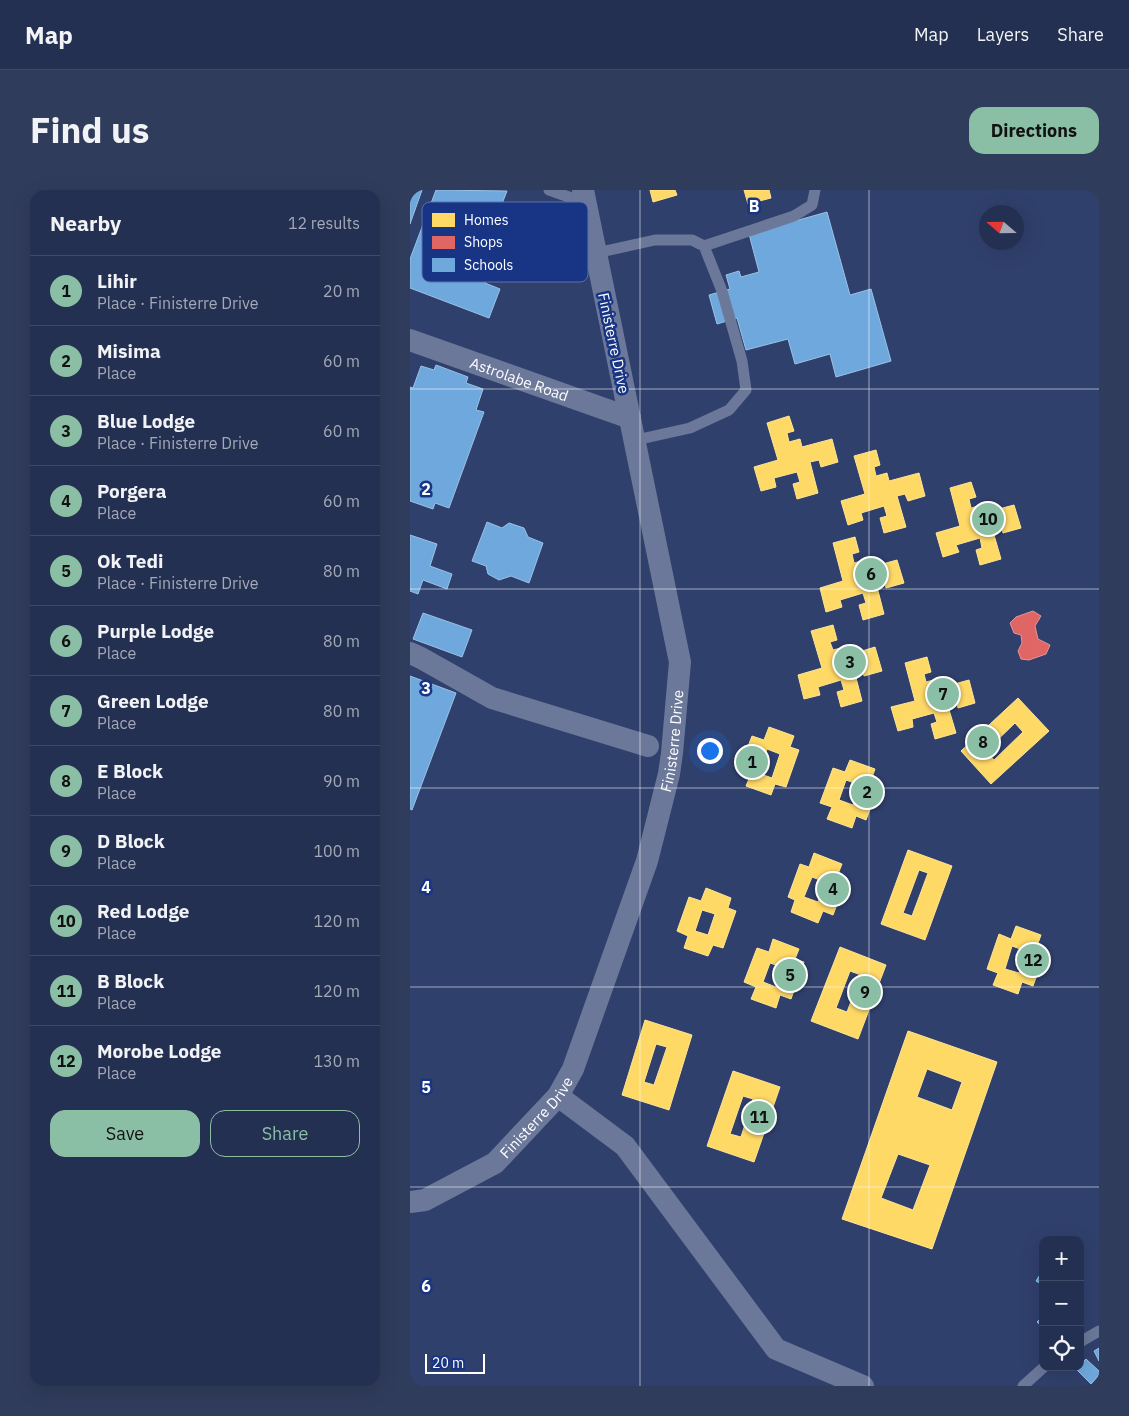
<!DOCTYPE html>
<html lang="en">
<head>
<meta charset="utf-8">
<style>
  :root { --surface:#243051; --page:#303c5b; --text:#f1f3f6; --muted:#a3a9b7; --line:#414b68; --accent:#8abfa5 }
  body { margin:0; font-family:"IBM Plex Sans",sans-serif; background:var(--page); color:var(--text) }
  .controls { position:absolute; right:15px; bottom:15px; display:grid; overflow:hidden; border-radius:10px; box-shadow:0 5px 20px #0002 }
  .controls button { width:45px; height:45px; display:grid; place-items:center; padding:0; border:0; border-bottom:1px solid var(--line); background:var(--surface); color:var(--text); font:25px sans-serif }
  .compass { position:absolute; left:569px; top:15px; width:45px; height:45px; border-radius:50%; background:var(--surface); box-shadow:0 5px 20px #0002; rotate:290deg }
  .scale { position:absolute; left:15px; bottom:12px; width:60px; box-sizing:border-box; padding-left:5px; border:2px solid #fff; border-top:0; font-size:14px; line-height:18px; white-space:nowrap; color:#fff; -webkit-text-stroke:4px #183485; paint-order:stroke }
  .you { position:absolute; left:299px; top:560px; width:18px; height:18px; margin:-12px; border:4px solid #fff; border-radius:50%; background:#1a73e8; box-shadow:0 0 0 8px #1a73e833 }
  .badge { display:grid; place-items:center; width:32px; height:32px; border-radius:50%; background:var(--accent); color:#111; font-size:16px; font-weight:700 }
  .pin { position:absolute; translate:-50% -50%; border:2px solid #fff; box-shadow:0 1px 5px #0006 }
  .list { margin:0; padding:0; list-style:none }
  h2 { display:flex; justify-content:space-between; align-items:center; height:65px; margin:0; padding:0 20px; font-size:21px }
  h2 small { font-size:16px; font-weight:400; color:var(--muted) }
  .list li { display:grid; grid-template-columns:32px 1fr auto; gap:15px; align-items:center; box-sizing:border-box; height:70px; padding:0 20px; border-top:1px solid var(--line) }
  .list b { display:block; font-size:19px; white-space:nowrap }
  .list p { margin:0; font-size:16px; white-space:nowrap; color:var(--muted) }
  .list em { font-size:16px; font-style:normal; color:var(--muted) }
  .actions { display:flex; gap:10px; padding:15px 20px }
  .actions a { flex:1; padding:11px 0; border:1px solid var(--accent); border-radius:15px; text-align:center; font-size:18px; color:var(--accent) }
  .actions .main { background:var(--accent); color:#111 }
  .icon { flex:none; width:28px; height:28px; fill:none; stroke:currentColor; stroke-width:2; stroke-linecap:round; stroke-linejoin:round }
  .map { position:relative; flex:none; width:689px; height:1196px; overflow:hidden; border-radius:15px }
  header { display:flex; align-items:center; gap:30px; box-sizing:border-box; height:70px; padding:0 25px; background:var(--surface); border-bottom:1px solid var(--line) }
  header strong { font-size:24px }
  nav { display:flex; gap:28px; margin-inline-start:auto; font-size:18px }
  .intro { display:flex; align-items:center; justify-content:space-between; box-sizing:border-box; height:120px; padding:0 30px }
  h1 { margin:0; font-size:35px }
  .button { padding:12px 22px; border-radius:15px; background:var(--accent); color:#111; font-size:18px; font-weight:700 }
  main { display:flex; gap:30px; padding:0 30px }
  aside { flex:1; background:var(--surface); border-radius:15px; box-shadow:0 5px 20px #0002 }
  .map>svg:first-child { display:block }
  .homes { fill:#ffd966; stroke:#ffe494; fill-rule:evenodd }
  .shops { fill:#e06666; stroke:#e99494 }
  .schools { fill:#6fa8dc; stroke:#9ac2e6 }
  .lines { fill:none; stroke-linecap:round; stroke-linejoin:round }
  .lane { stroke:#6c789a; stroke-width:11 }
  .street { stroke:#6c789a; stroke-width:22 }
  .grid { fill:none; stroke:#fff; stroke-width:1; stroke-opacity:0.55 }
  .labels { text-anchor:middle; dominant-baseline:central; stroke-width:5; stroke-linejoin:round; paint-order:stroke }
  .street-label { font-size:15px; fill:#fff; stroke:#183485 }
  .key { fill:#183485; stroke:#5d71aa; stroke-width:1 }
  .key-label { font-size:14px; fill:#fff }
  .grid-label { font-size:16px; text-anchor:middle; font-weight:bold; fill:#fff; stroke:#183485; stroke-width:5; stroke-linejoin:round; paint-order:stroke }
</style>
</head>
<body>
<header>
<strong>Map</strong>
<nav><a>Map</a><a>Layers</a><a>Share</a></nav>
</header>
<div class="intro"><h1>Find us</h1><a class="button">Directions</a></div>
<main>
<aside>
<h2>Nearby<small>12 results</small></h2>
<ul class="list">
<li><span class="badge">1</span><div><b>Lihir</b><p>Place · Finisterre Drive</p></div><em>20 m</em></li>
<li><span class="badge">2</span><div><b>Misima</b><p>Place</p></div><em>60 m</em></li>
<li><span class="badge">3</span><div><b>Blue Lodge</b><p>Place · Finisterre Drive</p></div><em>60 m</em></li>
<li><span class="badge">4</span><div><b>Porgera</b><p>Place</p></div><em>60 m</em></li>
<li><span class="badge">5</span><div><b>Ok Tedi</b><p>Place · Finisterre Drive</p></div><em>80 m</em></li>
<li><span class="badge">6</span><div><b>Purple Lodge</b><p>Place</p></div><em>80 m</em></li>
<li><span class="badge">7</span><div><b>Green Lodge</b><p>Place</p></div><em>80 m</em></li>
<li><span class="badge">8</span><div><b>E Block</b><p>Place</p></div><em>90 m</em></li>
<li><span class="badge">9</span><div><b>D Block</b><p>Place</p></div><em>100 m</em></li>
<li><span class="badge">10</span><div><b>Red Lodge</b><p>Place</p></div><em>120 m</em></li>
<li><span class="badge">11</span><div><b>B Block</b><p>Place</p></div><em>120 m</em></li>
<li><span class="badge">12</span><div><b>Morobe Lodge</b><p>Place</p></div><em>130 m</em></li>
</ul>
<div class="actions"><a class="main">Save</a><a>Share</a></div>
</aside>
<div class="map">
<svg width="689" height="1196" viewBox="0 0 689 1196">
  <rect width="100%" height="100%" fill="#30406c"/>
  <!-- homes -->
  <g class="homes">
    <path d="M240 0H265L267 5 243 12Z"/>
    <path d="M334 0H359L361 8 338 14Z"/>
    <path d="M379 226 384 241 377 243 379 252 390 249 392 257 422 249 428 272 411 277 409 270 400 272 408 303 387 309 383 294 390 292 387 282 364 288 366 297 351 301 344 277 368 270 357 233Z"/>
    <path d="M466 260 470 275 464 277 466 286 477 283 479 291 509 283 515 306 498 311 495 304 487 306 496 337 474 343 470 328 477 326 474 316 451 323 453 330 438 335 431 311 455 304 444 266Z"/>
    <path d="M561 292 566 307 559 309 561 318 572 315 574 323 604 315 611 338 593 343 591 336 582 338 591 369 570 375 566 360 572 358 570 348 546 355 549 362 533 367 526 343 550 336 540 298Z"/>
    <path d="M445 347 449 362 442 364 444 373 455 370 458 378 487 370 494 393 476 398 474 391 466 393 474 424 453 430 449 415 456 413 453 403 430 410 432 417 416 422 410 398 433 391 423 353Z"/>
    <path d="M423 435 427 450 420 452 423 460 434 457 436 466 465 457 472 481 454 486 452 478 444 480 452 511 431 517 427 502 434 500 431 490 408 497 410 505 394 509 388 485 412 478 401 441Z"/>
    <path d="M517 467 521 482 514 484 516 492 527 489 530 498 559 490 565 513 548 518 546 510 537 513 546 543 525 549 521 534 527 532 524 523 502 529 503 537 488 541 481 517 505 511 495 473Z"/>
    <path d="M608 508 639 541 581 594 551 561ZM605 533 613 542 584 570 576 561Z"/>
    <path d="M359 537 384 546 380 557 389 560 376 597 365 594 361 605 336 596 341 584 329 580 342 546 354 550ZM357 559 370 564 362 588 348 583Z"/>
    <path d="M440 570 465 579 461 590 470 593 456 630 446 626 442 638 417 629 422 617 410 613 423 578 435 582ZM436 590 450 595 443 615 429 610Z"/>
    <path d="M498 660 542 676 515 750 471 734ZM509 680 518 683 502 726 493 723Z"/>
    <path d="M404 663 432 674 428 684 437 688 423 725 413 721 408 733 381 722 385 710 378 707 390 674 399 677ZM402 687 415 692 408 712 394 707Z"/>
    <path d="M296 698 321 708 318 718 326 721 313 758 303 755 298 766 274 758 278 746 267 741 279 707 291 711ZM292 720 305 724 298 745 285 741Z"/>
    <path d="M606 736 631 745 627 756 636 759 623 796 612 792 608 804 583 795 588 783 577 779 589 744 601 749ZM602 756 616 761 609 783 595 779Z"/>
    <path d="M363 749 389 759 385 769 394 772 381 809 370 805 366 818 341 809 346 797 334 792 347 758 359 762ZM360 773 372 777 366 797 353 792Z"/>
    <path d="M430 757 476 775 448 849 401 831ZM440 781 451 785 437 822 426 818Z"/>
    <path d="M235 830 282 845 259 920 212 905ZM246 854 257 857 244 895 234 892Z"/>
    <path d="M498 841 587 872 522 1059 432 1029ZM517 879 552 892 542 920 507 907ZM488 964 520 975 503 1020 471 1008Z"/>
    <path d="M323 881 370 897 344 972 297 956ZM333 906 343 909 331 947 320 944Z"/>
  </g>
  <!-- shops -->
  <path class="shops" d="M623 421 631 426 625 436 628 449 640 455 636 464 619 470 611 469 608 461 612 453 611 445 604 443 600 433 606 427Z"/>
  <!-- schools -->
  <g class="schools">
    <path d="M0 0H12L0 34Z"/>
    <path d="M26 0 97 1 84 34 96 39 75 93 90 99 79 128 0 98V69Z"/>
    <path d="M417 22 440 105 461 99 481 171 426 187 420 164 385 174 378 149 336 160 327 128 307 134 299 105 320 99 316 85 329 81 331 87 349 82 339 44Z"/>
    <path d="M26 175 58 187 56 193 73 199 66 220 74 222 39 318 25 313 23 319 0 311V197L3 198 11 176 24 180Z"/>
    <path d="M77 332 92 338 99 333 114 338 118 347 133 353 119 393 101 386 89 390 78 384 76 376 62 371Z"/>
    <path d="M0 345 27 354 20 376 42 384 37 399 13 390 8 404 0 401Z"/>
    <path d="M13 423 62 440 52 467 3 449Z"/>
    <path d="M0 486 46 503 2 620 0 619Z"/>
    <path d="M633 1080V1095L626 1091Z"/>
    <path d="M633 1126V1138L627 1132Z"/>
    <path d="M689 1158V1171L684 1161Z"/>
    <path d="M676 1169 689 1181V1185L681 1194 666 1179 670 1177V1175Z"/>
  </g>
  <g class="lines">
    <!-- lane -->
    <g class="lane">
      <path d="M139 0 176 13"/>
      <path d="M294 56 384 26 402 15 405 0"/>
      <path d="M186 63 245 50H282L294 56 312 101 332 171 336 200 319 220 280 238 226 250"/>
      <path d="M670 1152 689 1141"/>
      <path d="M613 1196 634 1177"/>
    </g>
    <!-- street -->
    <g class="street">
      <path id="s1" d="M0 150 220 228"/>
      <path d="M0 463 11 468 82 508 238 556"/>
      <path d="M148 906 215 956 366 1159 453 1196"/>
      <path id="s2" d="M0 1012 15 1010 85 973 148 906 163 879 237 671 259 584 262 563 270 472 173 0"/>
    </g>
  </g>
  <!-- grid -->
  <path class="grid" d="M230 0V1196M459 0V1196M0 199H689M0 399H689M0 598H689M0 797H689M0 997H689"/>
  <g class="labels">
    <!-- street labels -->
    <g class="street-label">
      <text transform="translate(204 153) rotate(78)">Finisterre Drive</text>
      <text stroke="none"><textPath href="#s1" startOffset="116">Astrolabe Road</textPath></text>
      <text stroke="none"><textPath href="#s2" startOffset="561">Finisterre Drive</textPath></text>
      <text stroke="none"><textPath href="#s2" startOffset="156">Finisterre Drive</textPath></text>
    </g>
  </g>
  <!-- legend -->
  <rect x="12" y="12" width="166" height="80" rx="8" class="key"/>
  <rect x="22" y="23" width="23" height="14" fill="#ffd966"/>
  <rect x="22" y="46" width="23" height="13" fill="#e06666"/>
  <rect x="22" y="68" width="23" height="14" fill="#6fa8dc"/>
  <g class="key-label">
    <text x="54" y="35">Homes</text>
    <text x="54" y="57">Shops</text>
    <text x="54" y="80">Schools</text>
  </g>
  <g class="grid-label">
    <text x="344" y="22">B</text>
    <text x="16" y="305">2</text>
    <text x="16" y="504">3</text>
    <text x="16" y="703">4</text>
    <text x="16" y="903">5</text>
    <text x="16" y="1102">6</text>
  </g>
</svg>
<div class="controls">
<button>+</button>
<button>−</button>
<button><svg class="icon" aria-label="locate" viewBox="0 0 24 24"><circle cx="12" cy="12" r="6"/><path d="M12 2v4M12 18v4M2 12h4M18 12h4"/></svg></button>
</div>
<svg class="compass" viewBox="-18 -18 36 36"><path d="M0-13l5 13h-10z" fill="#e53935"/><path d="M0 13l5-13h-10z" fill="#a3a9b7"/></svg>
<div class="scale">20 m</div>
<div class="you"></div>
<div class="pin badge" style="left:342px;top:572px">1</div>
<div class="pin badge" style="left:457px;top:602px">2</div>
<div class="pin badge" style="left:440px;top:472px">3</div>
<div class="pin badge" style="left:423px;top:699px">4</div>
<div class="pin badge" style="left:380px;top:785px">5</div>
<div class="pin badge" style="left:461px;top:384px">6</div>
<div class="pin badge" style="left:533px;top:504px">7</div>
<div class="pin badge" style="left:573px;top:552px">8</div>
<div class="pin badge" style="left:455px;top:802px">9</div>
<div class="pin badge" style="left:578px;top:329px">10</div>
<div class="pin badge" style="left:349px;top:927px">11</div>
<div class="pin badge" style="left:623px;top:770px">12</div>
</div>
</main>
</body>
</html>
